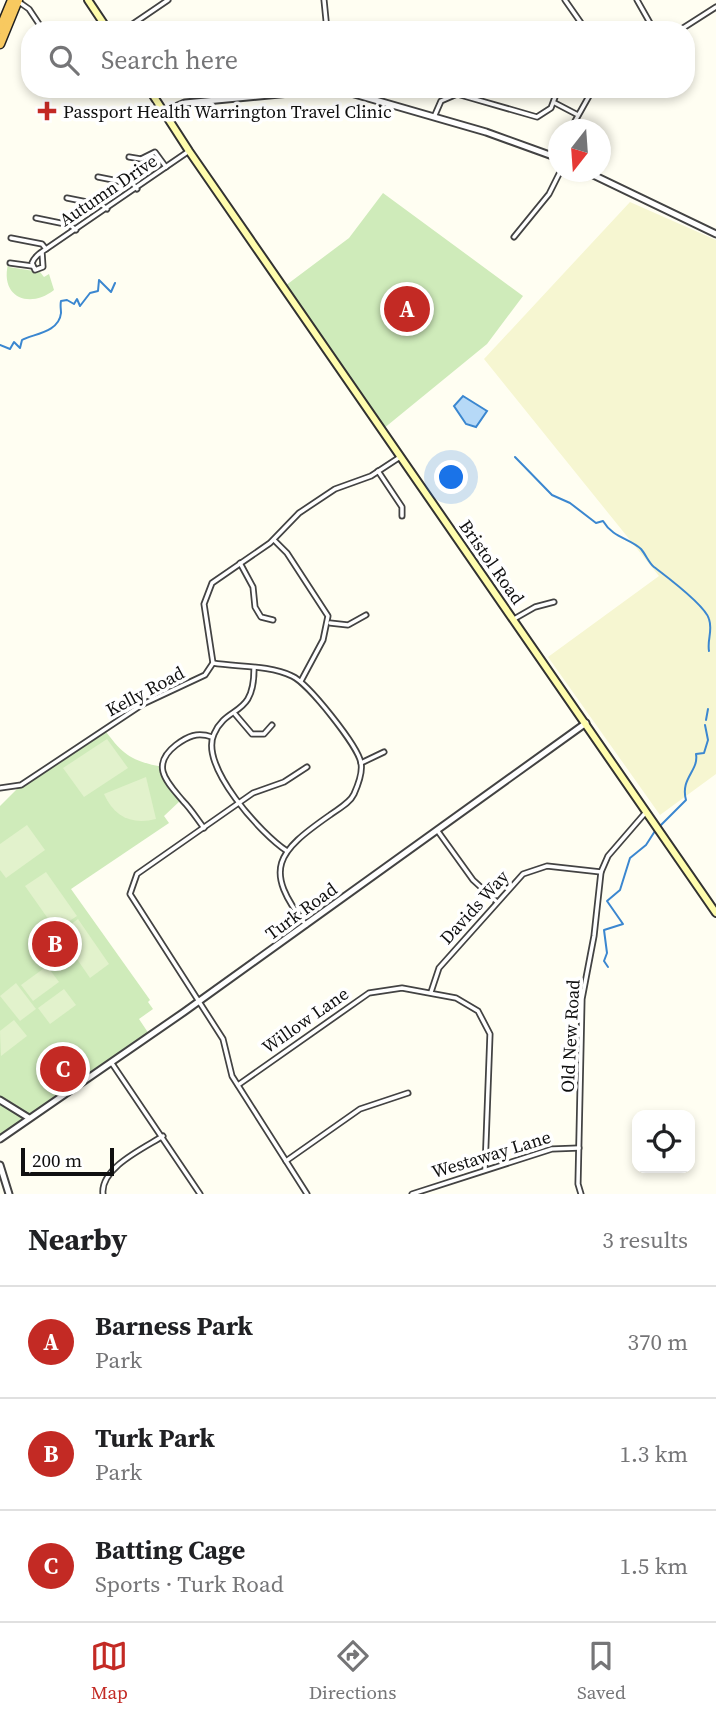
<!DOCTYPE html>
<html lang="en">
<head>
<meta charset="utf-8">
<style>
  :root { --surface:#fff; --page:#f6f6f6; --text:#202124; --muted:#757577; --line:#e0e0e0; --accent:#c32a24 }
  body { margin:0; font-family:"Source Serif 4",serif; background:var(--page); color:var(--text) }
  .controls { position:absolute; right:21px; bottom:21px; display:grid; overflow:hidden; border-radius:14px; box-shadow:0 4px 10px #0003 }
  .controls button { width:63px; height:63px; display:grid; place-items:center; padding:0; border:0; border-bottom:2px solid var(--line); background:var(--surface); color:var(--text); font:35px sans-serif }
  .compass { position:absolute; left:548px; top:119px; width:63px; height:63px; border-radius:50%; background:var(--surface); box-shadow:0 4px 10px #0003; rotate:197deg }
  .scale { position:absolute; left:21px; bottom:18px; width:93px; box-sizing:border-box; padding-left:7px; border:4px solid #101010; border-top:0; font-size:19px; line-height:24px; white-space:nowrap; color:#101010; -webkit-text-stroke:5px #fff; paint-order:stroke }
  .you { position:absolute; left:452px; top:478px; width:24px; height:24px; margin:-18px; border:5px solid #fff; border-radius:50%; background:#1a73e8; box-shadow:0 0 0 10px #1a73e833 }
  .badge { display:grid; place-items:center; width:46px; height:46px; border-radius:50%; background:var(--accent); color:#fff; font-size:23px; font-weight:700 }
  .pin { position:absolute; translate:-50% -50%; border:4px solid #fff; box-shadow:0 2px 7px #0006 }
  .list { margin:0; padding:0; list-style:none }
  h2 { display:flex; justify-content:space-between; align-items:center; height:91px; margin:0; padding:0 28px; font-size:30px }
  h2 small { font-size:23px; font-weight:400; color:var(--muted) }
  .list li { display:grid; grid-template-columns:46px 1fr auto; gap:21px; align-items:center; box-sizing:border-box; height:112px; padding:0 28px; border-top:2px solid var(--line) }
  .list b { display:block; font-size:26px; white-space:nowrap }
  .list p { margin:0; font-size:23px; white-space:nowrap; color:var(--muted) }
  .list em { font-size:23px; font-style:normal; color:var(--muted) }
  .icon { flex:none; width:38px; height:38px; fill:none; stroke:currentColor; stroke-width:2; stroke-linecap:round; stroke-linejoin:round }
  .map { position:relative; flex:none; width:716px; height:1194px; overflow:hidden }
  .search { position:absolute; background:var(--surface); box-shadow:0 4px 10px #0003; left:21px; right:21px; top:21px; height:77px; display:flex; align-items:center; gap:18px; box-sizing:border-box; padding:0 24px; border-radius:28px; color:var(--muted); font-size:26px }
  .sheet { height:427px; background:var(--surface) }
  nav { display:flex; justify-content:space-around; align-items:center; box-sizing:border-box; height:98px; border-top:2px solid var(--line); background:var(--surface); font-size:19px; color:var(--muted) }
  nav a { display:grid; justify-items:center; gap:4px }
  nav .on { color:var(--accent) }
  .map>svg:first-child { display:block }
  .farmland { fill:#f6f6d1 }
  .green { fill:#cfebba }
  .pitch { fill:#e2f2cc }
  .water { fill:#b6d9f7; stroke:#3b87d0; stroke-width:2 }
  .lines { fill:none; stroke-linecap:round; stroke-linejoin:round }
  .stream { stroke:#3b87d0; stroke-width:2 }
  .minor-casing { stroke:#434343; stroke-width:7 }
  .tertiary-casing { stroke:#434343; stroke-width:9 }
  .secondary-casing { stroke:#323232; stroke-width:10 }
  .trunk-casing { stroke:#212121; stroke-width:11 }
  .minor { stroke:#fff; stroke-width:3.5 }
  .tertiary { stroke:#fff; stroke-width:5 }
  .secondary { stroke:#fffdad; stroke-width:6 }
  .trunk { stroke:#f8c960; stroke-width:8 }
  .poi-dot { fill:#c32a24; stroke:#fff; stroke-width:2.5 }
  .labels { text-anchor:middle; dominant-baseline:central; stroke-width:7; stroke-linejoin:round; paint-order:stroke }
  .poi-label { font-size:18px; fill:#101010; stroke:#fff; text-anchor:start }
  .street-label { font-size:18px; fill:#101010; stroke:#fff }
</style>
</head>
<body>
<div class="map">
<svg width="716" height="1194" viewBox="0 0 716 1194">
  <rect width="100%" height="100%" fill="#fffef2"/>
  <!-- farmland -->
  <path class="farmland" d="M630 202 716 240V774L660 815 548 657 659 576 484 359Z"/>
  <!-- green -->
  <g class="green">
    <path d="M383 193 523 296 487 344 383 429 285 286 349 238Z"/>
    <path d="M8 264 9 267 40 272 44 277 49 274 54 290C30 309 0 298 8 264Z"/>
    <path d="M104 729C123 755 131 761 163 767L165 781 182 799 164 816 169 823 71 889 150 1000 148 1002 153 1009 139 1019 149 1034 0 1137V806L21 785Z"/>
  </g>
  <!-- pitch -->
  <g class="pitch">
    <path d="M107 739 128 768 84 797 63 768Z"/>
    <path d="M146 777 156 819C132 825 114 817 104 794Z"/>
    <path d="M27 825 45 850 6 878 0 870V844Z"/>
    <path d="M46 872 77 916 56 930 25 886Z"/>
    <path d="M78 919 109 964 90 978 59 933Z"/>
    <path d="M47 966 59 982 33 1001 21 985Z"/>
    <path d="M16 983 36 1009 20 1021 0 996Z"/>
    <path d="M64 989 76 1005 50 1024 38 1008Z"/>
    <path d="M14 1020 27 1036 1 1056 0 1031Z"/>
  </g>
  <!-- water -->
  <path class="water" d="M463 396 487 411 476 427 466 424 454 406Z"/>
  <g class="lines">
    <!-- stream -->
    <g class="stream">
      <path d="M0 345 10 349 14 342 20 348 22 340C32 334 59 333 61 313 61 309 60 305 61 301L67 300 74 304 77 299 80 306 90 293 98 291 99 280 111 292 115 283"/>
      <path d="M515 457 552 495 570 503 596 523 603 521C613 538 629 538 641 549 646 555 649 563 654 567 667 577 705 605 709 619 713 631 707 639 709 651"/>
      <path d="M706 720 708 709"/>
      <path d="M659 827 686 800C680 778 699 771 696 754L704 753 708 740 705 725"/>
      <path d="M608 967 604 961 607 953 604 930 623 924 607 901 620 890 630 858 646 845 655 831"/>
    </g>
    <defs>
      <g id="minor">
        <path d="M324 0 327 30"/>
        <path d="M565 0 586 30"/>
        <path d="M637 0 654 30"/>
        <path d="M19 2 29 9 43 30"/>
        <path d="M124 30 168 0"/>
        <path d="M680 30 716 7"/>
        <path d="M83 89 84 92"/>
        <path d="M555 103 578 115"/>
        <path d="M434 117 441 101 457 94 537 117 551 108 558 89"/>
        <path d="M570 130 593 89"/>
        <path d="M129 157 141 159 155 152 166 167"/>
        <path d="M98 177 133 184 137 189"/>
        <path d="M67 198 102 205 107 209"/>
        <path d="M36 218 70 225 76 230"/>
        <path d="M514 237 549 194 560 172"/>
        <path d="M11 238 42 244 46 249"/>
        <path d="M42 252 43 267 35 270 32 263C35 256 40 253 46 249L189 151"/>
        <path d="M10 263 32 266"/>
        <path d="M378 471 402 507V516"/>
        <path d="M274 540 287 553 328 616 323 640 301 681"/>
        <path d="M240 563 253 587 255 607 261 617 273 620"/>
        <path d="M514 619 535 607 554 602"/>
        <path d="M330 623 348 625 366 615"/>
        <path d="M213 663C237 667 269 665 292 676 308 683 358 746 361 763 363 773 358 785 354 794 350 803 338 809 330 815 277 852 262 869 306 925"/>
        <path d="M254 669C254 718 227 704 214 734 199 766 262 835 287 851"/>
        <path d="M235 714 252 734H264L272 725"/>
        <path d="M361 763 384 752"/>
        <path d="M307 767 284 782 253 793 137 874 130 894 223 1039 232 1076 307 1194"/>
        <path d="M0 788 21 785 143 704 205 675 213 663 204 604 212 583 270 543 299 513 335 489 371 476 400 457"/>
        <path d="M204 828C197 819 191 809 183 801 168 783 149 766 176 745 188 736 197 732 212 737"/>
        <path d="M437 830 473 880 497 902"/>
        <path d="M431 992 439 968 523 874 547 866 601 872"/>
        <path d="M111 1062 200 1194"/>
        <path d="M238 1085 369 993 402 988 456 998 478 1011 490 1034 485 1169"/>
        <path d="M286 1161 360 1109 408 1093"/>
        <path d="M103 1194C100 1168 144 1148 163 1136"/>
        <path d="M412 1194 552 1149 579 1148"/>
        <path d="M581 1194 578 1184 582 999 594 936 601 872 608 856 646 812"/>
      </g>
      <g id="tertiary">
        <path d="M337 89 486 132 558 158"/>
        <path d="M164 112 185 103 331 89"/>
        <path d="M587 172 716 234"/>
        <path d="M0 1100 29 1118"/>
        <path d="M0 1139 184 1012 586 723"/>
        <path d="M0 1165 9 1194"/>
      </g>
      <g id="secondary">
        <path d="M88 0 108 30"/>
        <path d="M149 89 189 151 716 913"/>
      </g>
      <g id="trunk">
        <path d="M0 29 12 0"/>
        <path d="M0 44 18 0"/>
      </g>
    </defs>
    <!-- minor casing -->
    <use href="#minor" class="minor-casing"/>
    <!-- tertiary casing -->
    <use href="#tertiary" class="tertiary-casing"/>
    <!-- secondary casing -->
    <use href="#secondary" class="secondary-casing"/>
    <!-- trunk casing -->
    <use href="#trunk" class="trunk-casing"/>
    <!-- minor -->
    <use href="#minor" class="minor"/>
    <!-- tertiary -->
    <use href="#tertiary" class="tertiary"/>
    <!-- secondary -->
    <use href="#secondary" class="secondary"/>
    <!-- trunk -->
    <use href="#trunk" class="trunk"/>
  </g>
  <!-- markers -->
  <path class="poi-dot" d="M43.5 100.5h7v7h7v7h-7v7h-7v-7h-7v-7h7z"/>
  <g class="labels">
    <!-- poi labels -->
    <g class="poi-label">
      <text x="63" y="111">Passport Health Warrington Travel Clinic</text>
    </g>
    <!-- street labels -->
    <g class="street-label">
      <text transform="translate(108 190) rotate(-34)">Autumn Drive</text>
      <text transform="translate(492 562) rotate(55)">Bristol Road</text>
      <text transform="translate(145 691) rotate(-28)">Kelly Road</text>
      <text transform="translate(474 907) rotate(-48)">Davids Way</text>
      <text transform="translate(301 911) rotate(-36)">Turk Road</text>
      <text transform="translate(305 1020) rotate(-35)">Willow Lane</text>
      <text transform="translate(570 1036) rotate(-87)">Old New Road</text>
      <text transform="translate(491 1154) rotate(-17)">Westaway Lane</text>
    </g>
  </g>
</svg>
<div class="controls">
<button><svg class="icon" aria-label="locate" viewBox="0 0 24 24"><circle cx="12" cy="12" r="6"/><path d="M12 2v4M12 18v4M2 12h4M18 12h4"/></svg></button>
</div>
<svg class="compass" viewBox="-18 -18 36 36"><path d="M0-13l5 13h-10z" fill="#e53935"/><path d="M0 13l5-13h-10z" fill="#757577"/></svg>
<div class="scale">200 m</div>
<div class="you"></div>
<div class="pin badge" style="left:407px;top:309px">A</div>
<div class="pin badge" style="left:55px;top:944px">B</div>
<div class="pin badge" style="left:63px;top:1069px">C</div>
<div class="search"><svg class="icon" aria-label="search" viewBox="0 0 24 24"><circle cx="10" cy="10" r="6"/><path d="M15 15l6 6"/></svg>Search here</div>
</div>
<section class="sheet">
<h2>Nearby<small>3 results</small></h2>
<ul class="list">
<li><span class="badge">A</span><div><b>Barness Park</b><p>Park</p></div><em>370 m</em></li>
<li><span class="badge">B</span><div><b>Turk Park</b><p>Park</p></div><em>1.3 km</em></li>
<li><span class="badge">C</span><div><b>Batting Cage</b><p>Sports · Turk Road</p></div><em>1.5 km</em></li>
</ul>
</section>
<nav>
<a class="on"><svg class="icon" aria-label="map" viewBox="0 0 24 24"><path d="M3 6l6-2 6 2 6-2v14l-6 2-6-2-6 2zM9 4v14M15 6v14"/></svg>Map</a>
<a><svg class="icon" aria-label="directions" viewBox="0 0 24 24"><path d="M12 3l9 9-9 9-9-9zM9 14v-3h6M13 9l2 2-2 2"/></svg>Directions</a>
<a><svg class="icon" aria-label="saved" viewBox="0 0 24 24"><path d="M7 4h10v16l-5-4-5 4z"/></svg>Saved</a>
</nav>
</body>
</html>
